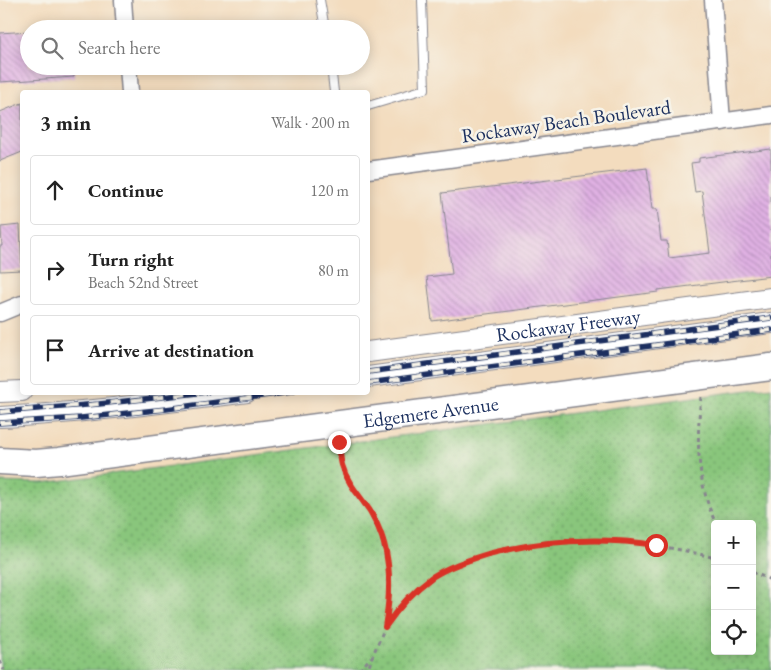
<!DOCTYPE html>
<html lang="en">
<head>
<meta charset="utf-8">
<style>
  :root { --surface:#fff; --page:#f2f2f2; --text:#222; --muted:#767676; --line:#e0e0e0 }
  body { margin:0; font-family:"EB Garamond",serif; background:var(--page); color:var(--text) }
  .controls { position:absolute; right:15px; bottom:15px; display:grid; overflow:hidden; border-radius:5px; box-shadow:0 2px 12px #0003 }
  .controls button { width:45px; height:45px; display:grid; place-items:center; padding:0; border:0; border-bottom:1px solid var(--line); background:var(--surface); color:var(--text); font:25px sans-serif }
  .stop { position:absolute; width:15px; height:15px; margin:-11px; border:4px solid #d93025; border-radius:50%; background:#fff }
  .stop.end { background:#d93025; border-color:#fff; box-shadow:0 1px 5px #0008 }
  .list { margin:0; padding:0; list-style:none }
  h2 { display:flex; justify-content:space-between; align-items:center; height:65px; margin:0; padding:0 20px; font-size:21px }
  h2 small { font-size:16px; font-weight:400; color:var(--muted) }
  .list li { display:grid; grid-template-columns:32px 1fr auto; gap:15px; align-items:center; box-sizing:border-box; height:70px; margin:0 10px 10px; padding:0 10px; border:1px solid var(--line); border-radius:5px }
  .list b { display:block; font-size:19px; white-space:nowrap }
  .list p { margin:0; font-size:16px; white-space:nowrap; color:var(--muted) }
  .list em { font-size:16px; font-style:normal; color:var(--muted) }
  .icon { flex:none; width:28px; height:28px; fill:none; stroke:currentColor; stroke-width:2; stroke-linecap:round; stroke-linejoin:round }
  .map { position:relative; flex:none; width:771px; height:670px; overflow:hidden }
  .search { position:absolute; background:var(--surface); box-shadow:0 2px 12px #0003; left:20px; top:20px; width:350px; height:55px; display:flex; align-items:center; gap:12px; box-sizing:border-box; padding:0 18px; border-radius:28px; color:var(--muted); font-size:19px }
  .panel { position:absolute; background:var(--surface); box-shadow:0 2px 12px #0003; left:20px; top:90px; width:350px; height:305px; border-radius:5px }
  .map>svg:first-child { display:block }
  .grass { fill:url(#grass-dots); stroke:#527a6d; fill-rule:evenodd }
  .building { fill:url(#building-back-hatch) }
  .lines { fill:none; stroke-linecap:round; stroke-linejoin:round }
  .service-casing { stroke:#87868e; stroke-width:10 }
  .minor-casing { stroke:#87868e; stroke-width:19 }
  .tertiary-casing { stroke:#87868e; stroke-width:22 }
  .primary-casing { stroke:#87868e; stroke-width:29 }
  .path { stroke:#87868e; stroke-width:3; stroke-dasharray:4 4; stroke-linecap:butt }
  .service { stroke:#fff; stroke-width:8 }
  .minor { stroke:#fff; stroke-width:16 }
  .tertiary { stroke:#fff; stroke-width:20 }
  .primary { stroke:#fff; stroke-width:26 }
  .rail-casing { stroke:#1b2f5e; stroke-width:5.5 }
  .rail { stroke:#f7f3e8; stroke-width:4; stroke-dasharray:11; stroke-linecap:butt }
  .route { stroke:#d93025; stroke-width:6 }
  .labels { text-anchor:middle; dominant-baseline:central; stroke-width:5; stroke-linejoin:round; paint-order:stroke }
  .street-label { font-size:20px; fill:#1b2f5e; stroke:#f7f3e8 }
</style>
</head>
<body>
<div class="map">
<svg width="771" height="670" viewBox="0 0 771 670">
  <defs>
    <pattern id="grass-dots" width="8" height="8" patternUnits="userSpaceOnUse" patternTransform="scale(1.25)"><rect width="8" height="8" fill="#89c67c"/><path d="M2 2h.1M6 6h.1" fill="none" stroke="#6fa169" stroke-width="1.8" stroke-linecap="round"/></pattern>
    <pattern id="building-back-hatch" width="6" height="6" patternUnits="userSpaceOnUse" patternTransform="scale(1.25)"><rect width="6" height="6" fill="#e0b1e3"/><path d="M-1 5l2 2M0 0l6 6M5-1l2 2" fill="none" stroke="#b590bb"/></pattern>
  </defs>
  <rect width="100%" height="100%" fill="#f7f3e8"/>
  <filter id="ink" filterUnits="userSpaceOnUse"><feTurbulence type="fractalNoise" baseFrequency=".02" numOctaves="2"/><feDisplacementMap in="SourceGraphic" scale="10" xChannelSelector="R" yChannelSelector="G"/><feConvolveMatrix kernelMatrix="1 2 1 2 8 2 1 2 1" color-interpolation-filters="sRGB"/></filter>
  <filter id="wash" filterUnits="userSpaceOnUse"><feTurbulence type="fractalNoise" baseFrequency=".0096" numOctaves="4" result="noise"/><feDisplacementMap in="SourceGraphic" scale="20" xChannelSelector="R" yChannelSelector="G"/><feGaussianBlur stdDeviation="1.12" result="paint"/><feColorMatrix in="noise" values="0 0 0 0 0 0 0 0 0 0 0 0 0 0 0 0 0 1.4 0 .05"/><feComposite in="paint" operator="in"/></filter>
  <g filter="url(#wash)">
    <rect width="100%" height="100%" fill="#f3dcbe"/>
    <!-- grass -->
    <path class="grass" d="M771 387V670H0V482L42 483ZM715 524H752V651H715Z"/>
    <g id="blocks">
      <!-- building -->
      <g class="building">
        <path d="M29 31V66H74V77L0 82V33Z"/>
        <path d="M22 103V152L0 161V112Z"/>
        <path d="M771 149V276L658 290V292L432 321 427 277 452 274 442 193 647 168 652 209H657L661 241H667L669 258 710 253 702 191 695 192 691 163 699 162V158Z"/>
        <path d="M20 225 22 270 0 271V246H2L1 227Z"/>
      </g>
    </g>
  </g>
  <g filter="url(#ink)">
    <use href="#blocks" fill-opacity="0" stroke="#87868e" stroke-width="1"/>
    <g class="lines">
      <defs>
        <g id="service">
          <path d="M320 0 325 29"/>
          <path d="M331 66 334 92"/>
          <path d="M368 106 425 89 422 0"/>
        </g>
        <g id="minor">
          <path d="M123 0 125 29"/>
          <path d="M713 0 722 122"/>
          <path d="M128 66 130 92"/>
          <path d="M368 170 771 115"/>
          <path d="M0 313 22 304"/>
        </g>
        <g id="tertiary">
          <path id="s1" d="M368 352 771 298"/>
          <path d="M368 377 771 323"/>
          <path d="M0 392 22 391"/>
          <path d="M0 417C83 413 165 403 247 392"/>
        </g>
        <g id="primary">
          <path id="s2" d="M0 461 36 463 59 461 771 367"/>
        </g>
      </defs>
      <!-- service casing -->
      <use href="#service" class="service-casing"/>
      <!-- minor casing -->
      <use href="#minor" class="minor-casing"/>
      <!-- tertiary casing -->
      <use href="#tertiary" class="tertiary-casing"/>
      <!-- primary casing -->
      <use href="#primary" class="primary-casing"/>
      <!-- path -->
      <g class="path">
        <path d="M701 397C696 441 697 483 716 524"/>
        <path d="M339 445 342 464 345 473 348 481 370 511 380 532 388 565 389 599 385 627 372 657 368 670"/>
        <path d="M752 572 771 580"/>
        <path d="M385 627C398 608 413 591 432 578 450 565 471 559 492 553 566 534 641 538 715 558"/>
        <path d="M0 661 4 670"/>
        <path d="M360 670 371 657"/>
      </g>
      <!-- service -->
      <use href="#service" class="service"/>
      <!-- minor -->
      <use href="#minor" class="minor"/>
      <!-- tertiary -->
      <use href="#tertiary" class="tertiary"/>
      <!-- primary -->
      <use href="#primary" class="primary"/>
      <defs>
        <g id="rail">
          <path d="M368 372 771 318"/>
          <path d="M368 383 771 330"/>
          <path d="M0 412 99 404 207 392"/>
          <path d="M0 423 81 418 166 409 292 392"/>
        </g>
      </defs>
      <!-- rail casing -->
      <use href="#rail" class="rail-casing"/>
      <!-- rail -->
      <use href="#rail" class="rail"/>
    </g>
  </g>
  <g class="lines" filter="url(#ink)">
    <!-- route -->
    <path class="route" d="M339 442C340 450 340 458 342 465 347 483 360 496 370 511 392 547 392 587 385 627 398 608 413 591 432 577 449 566 469 560 488 554 543 540 600 537 656 545"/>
  </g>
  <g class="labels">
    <!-- street labels -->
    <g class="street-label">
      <text transform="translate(566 121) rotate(-8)">Rockaway Beach Boulevard</text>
      <text stroke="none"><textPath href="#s1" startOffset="202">Rockaway Freeway</textPath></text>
      <text stroke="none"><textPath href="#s2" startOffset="434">Edgemere Avenue</textPath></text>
    </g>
  </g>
</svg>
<div class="controls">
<button>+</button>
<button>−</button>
<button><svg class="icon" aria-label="locate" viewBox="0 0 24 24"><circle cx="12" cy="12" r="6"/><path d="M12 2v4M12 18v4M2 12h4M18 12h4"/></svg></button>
</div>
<div class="stop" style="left:656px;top:545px"></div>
<div class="stop end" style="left:339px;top:442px"></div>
<div class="search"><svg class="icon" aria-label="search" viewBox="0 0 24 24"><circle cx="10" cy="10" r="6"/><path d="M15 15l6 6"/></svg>Search here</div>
<section class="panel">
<h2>3 min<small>Walk · 200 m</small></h2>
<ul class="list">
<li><svg class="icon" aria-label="ahead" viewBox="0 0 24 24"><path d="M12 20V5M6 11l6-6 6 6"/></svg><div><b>Continue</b></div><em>120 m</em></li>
<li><svg class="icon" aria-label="right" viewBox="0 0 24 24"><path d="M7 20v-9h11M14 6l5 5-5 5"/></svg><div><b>Turn right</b><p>Beach 52nd Street</p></div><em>80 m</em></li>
<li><svg class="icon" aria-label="arrive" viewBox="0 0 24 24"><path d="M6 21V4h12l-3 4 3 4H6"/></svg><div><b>Arrive at destination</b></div></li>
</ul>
</section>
</div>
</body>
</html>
